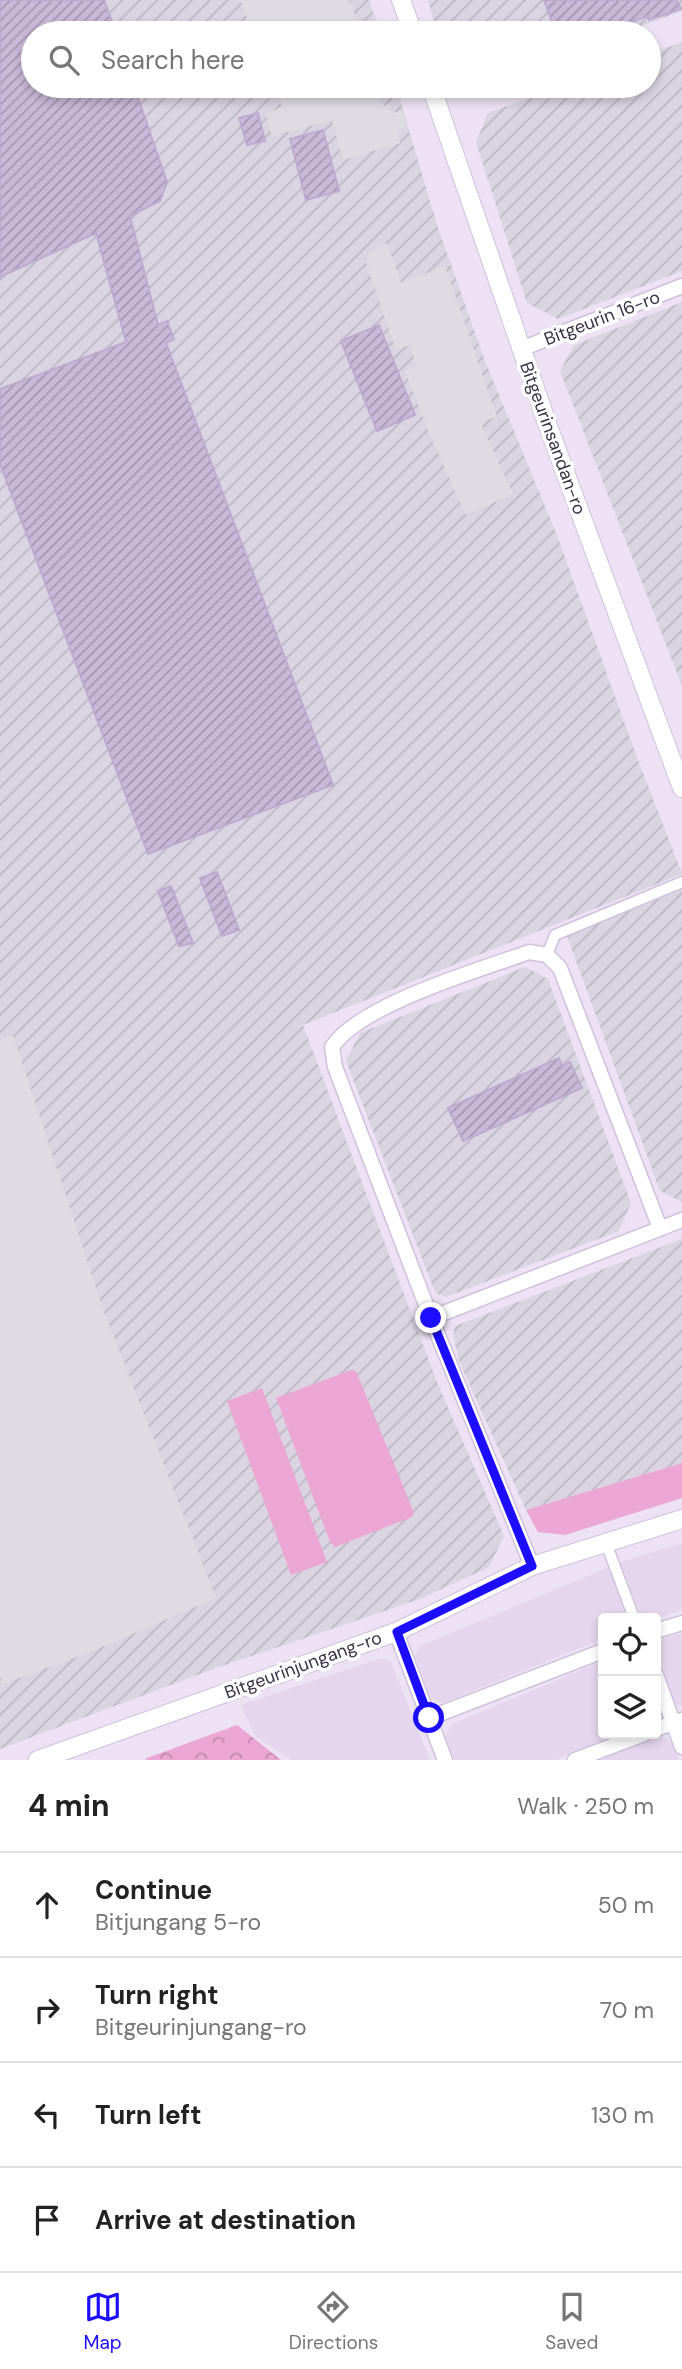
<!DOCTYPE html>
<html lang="en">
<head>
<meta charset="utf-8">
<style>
  :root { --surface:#fff; --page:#f2f2f2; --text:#222; --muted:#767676; --line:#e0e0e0; --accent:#1c0dff }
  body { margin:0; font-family:"DM Sans",sans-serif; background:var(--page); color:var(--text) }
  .controls { position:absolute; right:21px; bottom:21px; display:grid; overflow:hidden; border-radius:7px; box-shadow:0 4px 10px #0003 }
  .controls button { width:63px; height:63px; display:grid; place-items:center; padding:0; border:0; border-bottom:2px solid var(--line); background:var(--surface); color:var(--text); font:35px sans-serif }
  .stop { position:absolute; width:21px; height:21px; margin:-16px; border:5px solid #1c0dff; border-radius:50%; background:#fff }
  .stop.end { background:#1c0dff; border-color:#fff; box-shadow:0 2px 7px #0008 }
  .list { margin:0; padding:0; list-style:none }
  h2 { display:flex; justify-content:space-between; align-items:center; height:91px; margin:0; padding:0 28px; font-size:30px }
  h2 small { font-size:23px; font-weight:400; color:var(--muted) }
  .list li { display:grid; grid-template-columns:46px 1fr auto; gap:21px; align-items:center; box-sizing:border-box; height:105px; padding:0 28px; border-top:2px solid var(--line) }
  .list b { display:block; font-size:26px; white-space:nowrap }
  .list p { margin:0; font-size:23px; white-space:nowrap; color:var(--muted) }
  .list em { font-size:23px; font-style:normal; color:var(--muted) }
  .icon { flex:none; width:38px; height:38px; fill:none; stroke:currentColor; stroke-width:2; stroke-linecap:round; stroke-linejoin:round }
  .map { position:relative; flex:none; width:682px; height:1760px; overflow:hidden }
  .search { position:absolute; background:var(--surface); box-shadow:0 4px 10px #0003; left:21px; right:21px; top:21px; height:77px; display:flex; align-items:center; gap:18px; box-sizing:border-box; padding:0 24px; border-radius:38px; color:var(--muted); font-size:26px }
  .sheet { height:511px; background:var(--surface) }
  nav { display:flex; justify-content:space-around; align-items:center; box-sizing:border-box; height:98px; border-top:2px solid var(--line); background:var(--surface); font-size:19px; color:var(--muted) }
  nav a { display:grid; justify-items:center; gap:4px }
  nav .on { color:var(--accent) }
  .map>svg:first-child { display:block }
  .residential { fill:#e5d6ee }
  .industrial { fill:url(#industrial-furrows) }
  .forest { fill:url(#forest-crowns) }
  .park { fill:#eca6d3 }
  .parking { fill:#dfdbe3 }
  .building { fill:url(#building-hatch); stroke:#bea9d1; stroke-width:2 }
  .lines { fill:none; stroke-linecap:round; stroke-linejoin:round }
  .pedestrian-casing { stroke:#d1c1dd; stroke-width:13 }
  .minor-casing { stroke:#d1c1dd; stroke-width:17 }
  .tertiary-casing { stroke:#d1c1dd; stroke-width:20 }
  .pedestrian { stroke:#fff; stroke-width:10 }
  .minor { stroke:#fff; stroke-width:14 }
  .tertiary { stroke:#fff; stroke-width:18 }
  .route { stroke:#1c0dff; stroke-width:9 }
  .labels { text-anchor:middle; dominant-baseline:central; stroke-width:7; stroke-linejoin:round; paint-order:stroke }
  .street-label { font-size:18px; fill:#3c3245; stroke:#fff }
</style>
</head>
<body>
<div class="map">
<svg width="682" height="1760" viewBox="0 0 682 1760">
  <defs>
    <pattern id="industrial-furrows" width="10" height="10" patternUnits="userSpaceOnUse" patternTransform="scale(1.75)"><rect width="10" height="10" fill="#dad4e1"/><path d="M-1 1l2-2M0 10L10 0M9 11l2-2" fill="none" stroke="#bcb6c2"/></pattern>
    <pattern id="forest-crowns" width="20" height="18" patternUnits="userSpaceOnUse" patternTransform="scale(1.75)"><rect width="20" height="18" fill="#eca6d3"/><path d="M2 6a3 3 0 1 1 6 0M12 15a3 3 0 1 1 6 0" fill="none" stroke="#c088ad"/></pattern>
    <pattern id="building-hatch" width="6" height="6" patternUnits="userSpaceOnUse" patternTransform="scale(1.75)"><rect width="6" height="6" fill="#c9b9d8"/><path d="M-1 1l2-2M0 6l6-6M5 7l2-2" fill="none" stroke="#a497b1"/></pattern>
  </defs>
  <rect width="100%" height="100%" fill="#ece2f3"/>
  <!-- residential -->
  <g class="residential">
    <path d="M682 1543V1610L656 1619 642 1618 620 1562Z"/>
    <path d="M609 1567 629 1618H603V1639L442 1703 430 1696 415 1655 420 1646Z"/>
    <path d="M682 1633V1707L675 1703 657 1652 658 1641Z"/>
    <path d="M382 1658 391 1662 430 1760H292L255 1736 241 1705Z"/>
    <path d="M603 1661V1734H619L555 1760H455L445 1737 452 1724Z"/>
    <path d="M661 1735 673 1743 679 1760H597Z"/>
  </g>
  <!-- industrial -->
  <g class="industrial">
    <path d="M0 0H369L381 33H33V86H396L438 228 485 361 557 535 635 752 682 874 303 1025 437 1382 504 1536 489 1567 420 1599 216 1668 0 1749Z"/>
    <path d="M428 0H682V11L623 33H437Z"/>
    <path d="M682 42V271L558 319 527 303 476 142 488 113 562 86H649V54Z"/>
    <path d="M682 302V686L560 371 574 345Z"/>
    <path d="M682 889V1202L660 1191 567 936Z"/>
    <path d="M525 967 548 979 631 1203 619 1231 446 1297 436 1293 433 1287 346 1061 360 1033Z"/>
    <path d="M682 1239V1463L526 1510 459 1361 453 1334 455 1326Z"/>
  </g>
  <!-- forest -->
  <path class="forest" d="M237 1725 281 1760H145L147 1758Z"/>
  <!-- park -->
  <g class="park">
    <path d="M351 1370 356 1371 414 1513 412 1517 335 1547 330 1542 276 1398Z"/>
    <path d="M262 1388 327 1562 291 1575 227 1401Z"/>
    <path d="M682 1463V1498L565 1535 538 1532 526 1510Z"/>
  </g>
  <!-- parking -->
  <g class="parking">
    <path d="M240 0H349L362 33H253Z"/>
    <path d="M274 86H376L382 106 390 104 392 113 402 111 407 126 397 130 400 143 343 160 332 120 272 136 266 114 282 107Z"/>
    <path d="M387 243 401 283 445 266 497 417 486 420 482 426 513 494 466 515 430 435 405 371 417 367 410 345 396 350 366 262 369 252Z"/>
    <path d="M13 1035 104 1312 216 1598 95 1650 3 1684 0 1676V1041Z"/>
  </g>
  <!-- building -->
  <g class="building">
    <path d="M0 0H104L116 33H33V86H134L167 182 160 201 130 216 158 325 167 321 174 339 166 343 333 785 148 854 0 464V389L126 342 96 233 0 277Z"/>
    <path d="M544 0H677L681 9 649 20 648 16 601 33H556Z"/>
    <path d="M258 113 265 141 247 145 239 118Z"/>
    <path d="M323 130 339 191 306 200 290 139Z"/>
    <path d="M379 325 415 415 377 431 341 341Z"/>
    <path d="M217 872 239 930 222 936 200 878Z"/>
    <path d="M171 886 193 943 179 946 158 891Z"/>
    <path d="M559 1058 562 1066 570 1062 582 1088 463 1141 448 1108Z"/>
  </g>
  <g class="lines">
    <defs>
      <g id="pedestrian">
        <path d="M547 955 555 935 682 882"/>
        <path d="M606 1543 634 1618"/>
      </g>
      <g id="minor">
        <path d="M521 349 682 286"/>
        <path d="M431 1318 682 1220"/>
        <path d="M532 1566 431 1318 335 1067 332 1047C361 1004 477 971 529 952L547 955 560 968 660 1228"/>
        <path d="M656 1631 682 1623"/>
        <path d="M396 1632 445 1760"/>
        <path d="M656 1675 682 1747"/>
        <path d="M429 1718 603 1651"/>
        <path d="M656 1729 681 1720"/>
        <path d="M575 1760 644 1734"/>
      </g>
      <g id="tertiary">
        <path d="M401 0 413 33"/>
        <path d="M431 86 548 426 682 788"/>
        <path d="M38 1760 396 1632 532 1566 682 1519"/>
      </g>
    </defs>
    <!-- pedestrian casing -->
    <use href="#pedestrian" class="pedestrian-casing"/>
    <!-- minor casing -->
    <use href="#minor" class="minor-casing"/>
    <!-- tertiary casing -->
    <use href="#tertiary" class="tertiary-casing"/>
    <!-- pedestrian -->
    <use href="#pedestrian" class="pedestrian"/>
    <!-- minor -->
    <use href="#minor" class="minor"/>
    <!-- tertiary -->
    <use href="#tertiary" class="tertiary"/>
  </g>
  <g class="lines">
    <!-- route -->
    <path class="route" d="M429 1718 397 1632 532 1566 431 1318"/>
  </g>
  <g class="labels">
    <!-- street labels -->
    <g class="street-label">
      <text transform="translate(602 318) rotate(-21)">Bitgeurin 16-ro</text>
      <text transform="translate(553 438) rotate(70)">Bitgeurinsandan-ro</text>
      <text transform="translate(303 1665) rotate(-20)">Bitgeurinjungang-ro</text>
    </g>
  </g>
</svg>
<div class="controls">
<button><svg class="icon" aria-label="locate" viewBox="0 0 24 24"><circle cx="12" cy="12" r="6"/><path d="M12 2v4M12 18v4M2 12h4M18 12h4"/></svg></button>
<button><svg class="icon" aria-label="layers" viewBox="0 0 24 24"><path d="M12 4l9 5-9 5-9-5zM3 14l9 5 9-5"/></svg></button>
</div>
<div class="stop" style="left:429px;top:1718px"></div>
<div class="stop end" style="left:431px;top:1318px"></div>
<div class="search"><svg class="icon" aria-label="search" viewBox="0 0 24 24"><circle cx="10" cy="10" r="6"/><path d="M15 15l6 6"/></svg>Search here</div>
</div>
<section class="sheet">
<h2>4 min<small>Walk · 250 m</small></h2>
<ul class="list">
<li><svg class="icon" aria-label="ahead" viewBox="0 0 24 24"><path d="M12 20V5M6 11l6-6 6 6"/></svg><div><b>Continue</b><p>Bitjungang 5-ro</p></div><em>50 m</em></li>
<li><svg class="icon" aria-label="right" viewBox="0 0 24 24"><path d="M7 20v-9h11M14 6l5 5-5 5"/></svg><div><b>Turn right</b><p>Bitgeurinjungang-ro</p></div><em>70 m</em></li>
<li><svg class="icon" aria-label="left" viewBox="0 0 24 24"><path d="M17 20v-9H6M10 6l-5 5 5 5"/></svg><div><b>Turn left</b></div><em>130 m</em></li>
<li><svg class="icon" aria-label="arrive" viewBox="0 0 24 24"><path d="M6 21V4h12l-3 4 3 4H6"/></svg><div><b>Arrive at destination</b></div></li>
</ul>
</section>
<nav>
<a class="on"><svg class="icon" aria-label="map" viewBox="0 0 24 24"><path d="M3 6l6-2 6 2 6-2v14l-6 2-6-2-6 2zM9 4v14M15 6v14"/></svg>Map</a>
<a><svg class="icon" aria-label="directions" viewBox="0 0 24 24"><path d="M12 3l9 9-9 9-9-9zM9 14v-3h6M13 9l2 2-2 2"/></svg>Directions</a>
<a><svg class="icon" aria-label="saved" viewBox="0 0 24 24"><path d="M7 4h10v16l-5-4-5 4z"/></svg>Saved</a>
</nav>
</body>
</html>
